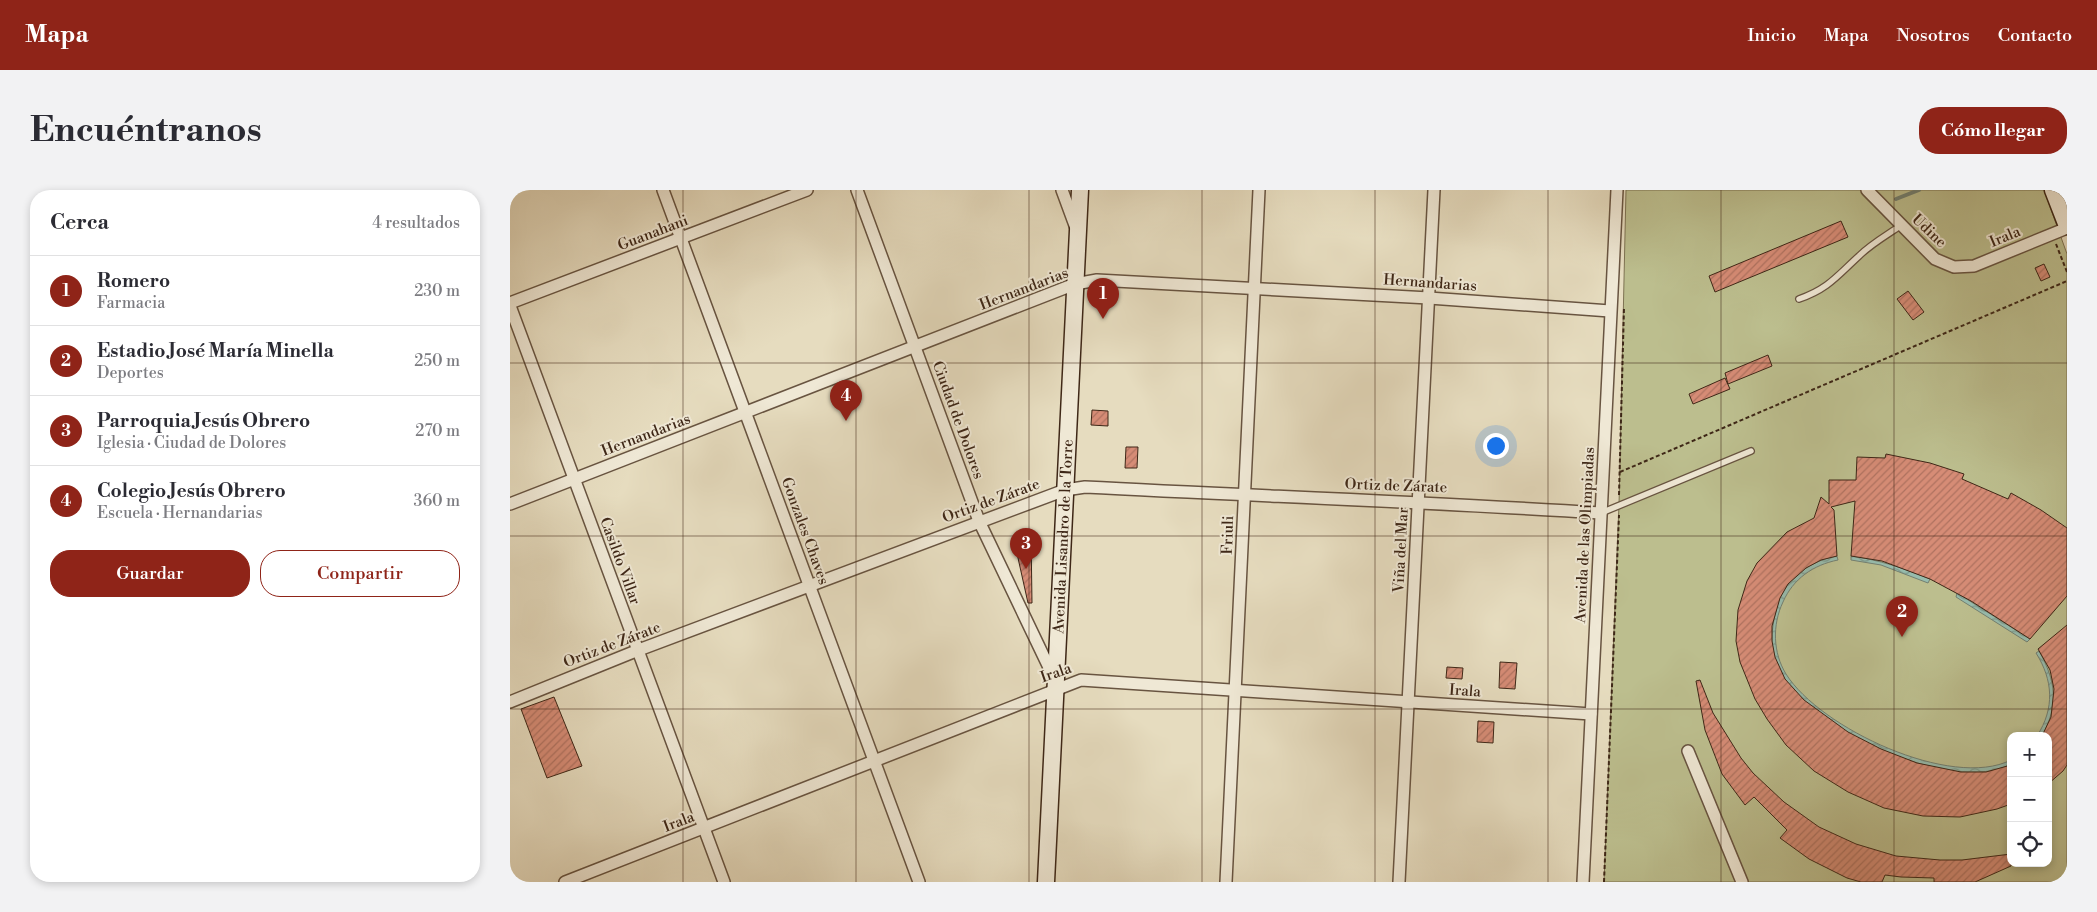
<!DOCTYPE html>
<html lang="es">
<head>
<meta charset="utf-8">
<style>
  :root { --surface:#fff; --page:#f2f2f3; --text:#2b2b33; --muted:#7c7c81; --line:#e1e1e2; --accent:#8f2418 }
  body { margin:0; font-family:"Libre Bodoni",serif; background:var(--page); color:var(--text) }
  .controls { position:absolute; right:15px; bottom:15px; display:grid; overflow:hidden; border-radius:10px; box-shadow:0 2px 8px #0003 }
  .controls button { width:45px; height:45px; display:grid; place-items:center; padding:0; border:0; border-bottom:1px solid var(--line); background:var(--surface); color:var(--text); font:25px sans-serif }
  .you { position:absolute; left:985px; top:255px; width:18px; height:18px; margin:-12px; border:4px solid #fff; border-radius:50%; background:#1a73e8; box-shadow:0 0 0 8px #1a73e833 }
  .badge { display:grid; place-items:center; width:32px; height:32px; border-radius:50%; background:var(--accent); color:#fff; font-size:16px; font-weight:700 }
  .pin { position:absolute; translate:-50% -41px; filter:drop-shadow(0 1px 2px #0008) }
  .pin::after { content:''; position:absolute; top:26px; width:18px; height:15px; background:inherit; clip-path:polygon(0 0,100% 0,50% 100%) }
  .list { margin:0; padding:0; list-style:none }
  h2 { display:flex; justify-content:space-between; align-items:center; height:65px; margin:0; padding:0 20px; font-size:21px }
  h2 small { font-size:16px; font-weight:400; color:var(--muted) }
  .list li { display:grid; grid-template-columns:32px 1fr auto; gap:15px; align-items:center; box-sizing:border-box; height:70px; padding:0 20px; border-top:1px solid var(--line) }
  .list b { display:block; font-size:19px; white-space:nowrap }
  .list p { margin:0; font-size:16px; white-space:nowrap; color:var(--muted) }
  .list em { font-size:16px; font-style:normal; color:var(--muted) }
  .actions { display:flex; gap:10px; padding:15px 20px }
  .actions a { flex:1; padding:11px 0; border:1px solid var(--accent); border-radius:20px; text-align:center; font-size:18px; color:var(--accent) }
  .actions .main { background:var(--accent); color:#fff }
  .icon { flex:none; width:28px; height:28px; fill:none; stroke:currentColor; stroke-width:2; stroke-linecap:round; stroke-linejoin:round }
  .map { position:relative; flex:none; width:1557px; height:692px; overflow:hidden; border-radius:20px }
  header { display:flex; align-items:center; gap:30px; box-sizing:border-box; height:70px; padding:0 25px; background:var(--accent); color:#fff }
  header strong { font-size:24px }
  nav { display:flex; gap:28px; margin-inline-start:auto; font-size:18px }
  .intro { display:flex; align-items:center; justify-content:space-between; box-sizing:border-box; height:120px; padding:0 30px }
  h1 { margin:0; font-size:35px }
  .button { padding:12px 22px; border-radius:20px; background:var(--accent); color:#fff; font-size:18px; font-weight:700 }
  main { display:flex; gap:30px; padding:0 30px }
  aside { flex:1; background:var(--surface); border-radius:20px; box-shadow:0 2px 8px #0003 }
  .map>svg:first-child { display:block }
  .pitch { fill:#bcbe8e; stroke:#7d7252; fill-rule:evenodd }
  .water { fill:url(#water-waves); stroke:#738071 }
  .lines { fill:none; stroke-linecap:round; stroke-linejoin:round }
  .stream { stroke:#738071; stroke-width:4 }
  .building { fill:url(#building-hatch); stroke:#3e2717 }
  .lane-casing { stroke:#685441; stroke-width:8 }
  .street-casing { stroke:#685441; stroke-width:14 }
  .secondary-casing { stroke:#3e2717; stroke-width:19 }
  .path { stroke:#3e2717; stroke-width:2; stroke-dasharray:4 2.5; stroke-linecap:butt }
  .lane { stroke:#efe8d5; stroke-width:5.5 }
  .street { stroke:#efe8d5; stroke-width:11 }
  .secondary { stroke:#efe8d5; stroke-width:16 }
  .grid { fill:none; stroke:#3e2717; stroke-width:1; stroke-opacity:0.55 }
  .labels { text-anchor:middle; dominant-baseline:central; stroke-width:4; stroke-linejoin:round; paint-order:stroke }
  .street-label { font-size:15px; fill:#3e2717; stroke:#efe8d5 }
</style>
</head>
<body>
<header>
<strong>Mapa</strong>
<nav><a>Inicio</a><a>Mapa</a><a>Nosotros</a><a>Contacto</a></nav>
</header>
<div class="intro"><h1>Encuéntranos</h1><a class="button">Cómo llegar</a></div>
<main>
<aside>
<h2>Cerca<small>4 resultados</small></h2>
<ul class="list">
<li><span class="badge">1</span><div><b>Romero</b><p>Farmacia</p></div><em>230 m</em></li>
<li><span class="badge">2</span><div><b>Estadio José María Minella</b><p>Deportes</p></div><em>250 m</em></li>
<li><span class="badge">3</span><div><b>Parroquia Jesús Obrero</b><p>Iglesia · Ciudad de Dolores</p></div><em>270 m</em></li>
<li><span class="badge">4</span><div><b>Colegio Jesús Obrero</b><p>Escuela · Hernandarias</p></div><em>360 m</em></li>
</ul>
<div class="actions"><a class="main">Guardar</a><a>Compartir</a></div>
</aside>
<div class="map">
<svg width="1557" height="692" viewBox="0 0 1557 692">
  <defs>
    <pattern id="water-waves" width="16" height="10" patternUnits="userSpaceOnUse" patternTransform="scale(1.25)"><rect width="16" height="10" fill="#97bcad"/><path d="M0 5q4-4 8 0t8 0" fill="none" stroke="#7d998c"/></pattern>
    <pattern id="building-hatch" width="6" height="6" patternUnits="userSpaceOnUse" patternTransform="scale(1.25)"><rect width="6" height="6" fill="#d68c76"/><path d="M-1 1l2-2M0 6l6-6M5 7l2-2" fill="none" stroke="#af7260"/></pattern>
  </defs>
  <rect width="100%" height="100%" fill="#e6dcbf"/>
  <filter id="stains"><feTurbulence type="fractalNoise" baseFrequency=".004" numOctaves="4"/><feColorMatrix values="0 0 0 0 .2 0 0 0 0 .09 0 0 0 0 .02 0 0 0 .5 -.17"/></filter>
  <radialGradient id="worn" r=".72"><stop offset=".6" stop-color="#630" stop-opacity="0"/><stop offset="1" stop-color="#630" stop-opacity=".3"/></radialGradient>
  <!-- pitch -->
  <path class="pitch" d="M1116 0H1534L1557 64V692H1094L1109 315ZM1501 546H1538V673H1501Z"/>
  <!-- water -->
  <g class="water">
    <path d="M1327 366 1328 370C1303 375 1283 389 1273 412 1262 435 1263 463 1276 484 1310 538 1441 600 1501 570V574C1442 606 1301 538 1271 483 1258 459 1261 439 1268 413 1276 388 1302 370 1327 366Z"/>
    <path d="M1341 366C1369 370 1394 378 1420 389L1418 393 1371 375 1341 370Z"/>
    <path d="M1447 403 1520 449 1517 452 1446 407Z"/>
    <path d="M1529 461C1546 491 1549 515 1532 546H1527C1545 518 1543 490 1526 463Z"/>
  </g>
  <g class="lines">
    <!-- stream -->
    <path class="stream" d="M1386 9 1409 0"/>
  </g>
  <!-- building -->
  <g class="building">
    <path d="M1331 31 1338 47 1205 102 1199 86Z"/>
    <path d="M1534 74 1540 87 1531 91 1525 78Z"/>
    <path d="M1398 101 1414 122 1403 130 1387 109Z"/>
    <path d="M1258 165 1262 176 1218 194 1215 183Z"/>
    <path d="M1215 188 1220 199 1183 214 1179 204Z"/>
    <path d="M582 220 598 221V236L581 235Z"/>
    <path d="M616 257H628L627 278H615Z"/>
    <path d="M1376 264 1420 273 1454 284 1452 289 1498 309 1501 303 1531 320 1557 338V406L1520 449 1461 411 1420 389 1372 371 1341 366 1345 311 1321 317 1324 320 1327 366 1311 370 1296 378 1278 394 1270 408 1262 436V451L1265 467 1275 489 1294 510 1338 542 1371 559 1407 573 1451 582H1476L1501 575V614L1487 619 1450 627 1413 626 1374 618 1338 602 1304 581 1276 555 1257 529 1245 509 1230 472 1226 451 1228 420 1237 391 1247 373 1277 342 1304 328 1311 307 1319 314V290H1346L1347 267 1375 268Z"/>
    <path d="M521 344 522 413H518L504 350Z"/>
    <path d="M1557 435V575L1553 581 1538 594V546H1532L1541 527 1544 499 1540 480 1528 459Z"/>
    <path d="M990 472 1007 473 1005 499 989 498Z"/>
    <path d="M937 477 953 478 952 489 936 488Z"/>
    <path d="M1190 490 1203 523 1231 568 1243 583 1274 612 1309 637 1346 654 1386 666 1430 670H1452L1501 664V676L1465 692H1424V688L1391 687 1375 685 1372 692H1351L1337 688 1299 669 1270 648 1277 640 1244 607 1235 615 1212 584 1195 540 1186 491Z"/>
    <path d="M44 507 72 576 37 588 11 519Z"/>
    <path d="M968 531 984 532 983 553 967 552Z"/>
  </g>
  <g class="lines">
    <defs>
      <g id="lane">
        <path d="M1289 109C1318 99 1327 86 1349 66 1361 54 1377 45 1390 36"/>
        <path d="M1091 323 1241 261"/>
      </g>
      <g id="street">
        <path d="M153 0 409 692"/>
        <path d="M347 0 469 331 545 490"/>
        <path d="M552 0 566 38"/>
        <path d="M1357 0 1425 69 1444 77 1464 76 1557 38"/>
        <path d="M0 113 297 0"/>
        <path d="M0 116 214 692"/>
        <path d="M0 314 565 94 587 90 919 108 1100 121"/>
        <path d="M0 512 126 461 555 300 575 297C747 306 919 312 1091 323"/>
        <path d="M1178 561 1232 692"/>
        <path d="M55 692 571 490 1081 524"/>
        <path d="M716 692 749 0"/>
        <path d="M889 692 924 0"/>
        <path d="M1073 692 1107 0"/>
      </g>
      <g id="secondary">
        <path d="M1543 0 1557 36"/>
        <path id="s1" d="M536 692 570 0"/>
      </g>
    </defs>
    <!-- lane casing -->
    <use href="#lane" class="lane-casing"/>
    <!-- street casing -->
    <use href="#street" class="street-casing"/>
    <!-- secondary casing -->
    <use href="#secondary" class="secondary-casing"/>
    <!-- path -->
    <g class="path">
      <path d="M1546 54 1557 82"/>
      <path d="M1110 282 1557 91"/>
      <path d="M1109 305 1114 117"/>
      <path d="M1094 692 1109 325"/>
    </g>
    <!-- lane -->
    <use href="#lane" class="lane"/>
    <!-- street -->
    <use href="#street" class="street"/>
    <!-- secondary -->
    <use href="#secondary" class="secondary"/>
  </g>
  <!-- grid -->
  <path class="grid" d="M173 0V692M346 0V692M519 0V692M692 0V692M865 0V692M1038 0V692M1211 0V692M1384 0V692M0 173H1557M0 346H1557M0 519H1557"/>
  <g class="labels">
    <!-- street labels -->
    <g class="street-label">
      <text transform="translate(1419 41) rotate(43)">Udine</text>
      <text transform="translate(143 43) rotate(-21)">Guanahani</text>
      <text transform="translate(1495 47) rotate(-23)">Irala</text>
      <text transform="translate(920 93) rotate(4)">Hernandarias</text>
      <text transform="translate(514 99) rotate(-21)">Hernandarias</text>
      <text transform="translate(448 230) rotate(70)">Ciudad de Dolores</text>
      <text transform="translate(136 245) rotate(-21)">Hernandarias</text>
      <text transform="translate(886 296) rotate(2)">Ortiz de Zárate</text>
      <text transform="translate(481 311) rotate(-20)">Ortiz de Zárate</text>
      <text transform="translate(295 341) rotate(70)">Gonzales Chaves</text>
      <text transform="translate(718 345) rotate(-88)">Friuli</text>
      <text transform="translate(1075 345) rotate(-87)">Avenida de las Olimpiadas</text>
      <text stroke="none"><textPath href="#s1" startOffset="346">Avenida Lisandro de la Torre</textPath></text>
      <text transform="translate(891 360) rotate(-87)">Viña del Mar</text>
      <text transform="translate(110 371) rotate(70)">Casildo Villar</text>
      <text transform="translate(102 455) rotate(-21)">Ortiz de Zárate</text>
      <text transform="translate(546 483) rotate(-19)">Irala</text>
      <text transform="translate(955 501) rotate(4)">Irala</text>
      <text transform="translate(169 632) rotate(-21)">Irala</text>
    </g>
  </g>
  <rect width="100%" height="100%" filter="url(#stains)"/>
  <rect width="100%" height="100%" fill="url(#worn)"/>
</svg>
<div class="controls">
<button>+</button>
<button>−</button>
<button><svg class="icon" aria-label="locate" viewBox="0 0 24 24"><circle cx="12" cy="12" r="6"/><path d="M12 2v4M12 18v4M2 12h4M18 12h4"/></svg></button>
</div>
<div class="you"></div>
<div class="pin badge" style="left:593px;top:129px">1</div>
<div class="pin badge" style="left:1392px;top:447px">2</div>
<div class="pin badge" style="left:516px;top:379px">3</div>
<div class="pin badge" style="left:336px;top:231px">4</div>
</div>
</main>
</body>
</html>
